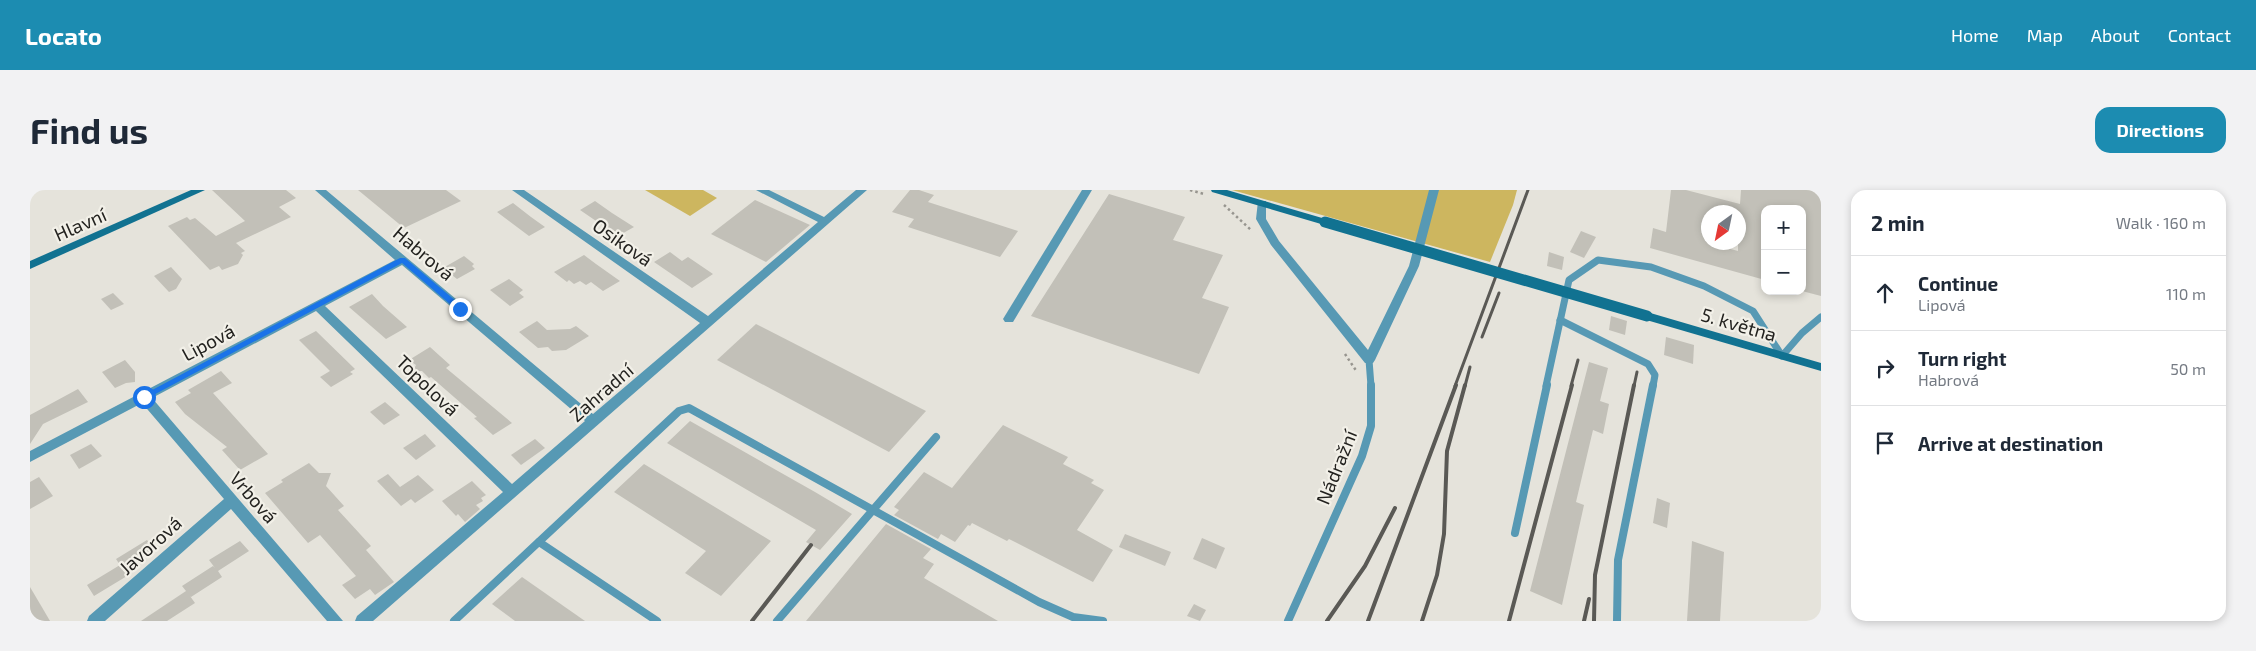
<!DOCTYPE html>
<html lang="en">
<head>
<meta charset="utf-8">
<style>
  :root { --surface:#fff; --page:#f2f2f3; --text:#1f2937; --muted:#747a83; --line:#e0e1e3; --accent:#1c8cb1 }
  body { margin:0; font-family:"Exo 2",sans-serif; background:var(--page); color:var(--text) }
  .controls { position:absolute; right:15px; top:15px; display:grid; overflow:hidden; border-radius:10px; box-shadow:0 2px 8px #0003 }
  .controls button { width:45px; height:45px; display:grid; place-items:center; padding:0; border:0; border-bottom:1px solid var(--line); background:var(--surface); color:var(--text); font:25px sans-serif }
  .compass { position:absolute; left:1671px; top:15px; width:45px; height:45px; border-radius:50%; background:var(--surface); box-shadow:0 2px 8px #0003; rotate:213deg }
  .stop { position:absolute; width:15px; height:15px; margin:-11px; border:4px solid #1a73e8; border-radius:50%; background:#fff }
  .stop.end { background:#1a73e8; border-color:#fff; box-shadow:0 1px 5px #0008 }
  .list { margin:0; padding:0; list-style:none }
  h2 { display:flex; justify-content:space-between; align-items:center; height:65px; margin:0; padding:0 20px; font-size:21px }
  h2 small { font-size:16px; font-weight:400; color:var(--muted) }
  .list li { display:grid; grid-template-columns:32px 1fr auto; gap:15px; align-items:center; box-sizing:border-box; height:75px; padding:0 20px; border-top:1px solid var(--line) }
  .list b { display:block; font-size:19px; white-space:nowrap }
  .list p { margin:0; font-size:16px; white-space:nowrap; color:var(--muted) }
  .list em { font-size:16px; font-style:normal; color:var(--muted) }
  .icon { flex:none; width:28px; height:28px; fill:none; stroke:currentColor; stroke-width:2; stroke-linecap:round; stroke-linejoin:round }
  .map { position:relative; flex:none; width:1791px; height:431px; overflow:hidden; border-radius:15px }
  header { display:flex; align-items:center; gap:30px; box-sizing:border-box; height:70px; padding:0 25px; background:var(--accent); color:#fff }
  header strong { font-size:24px }
  nav { display:flex; gap:28px; margin-inline-start:auto; font-size:18px }
  .intro { display:flex; align-items:center; justify-content:space-between; box-sizing:border-box; height:120px; padding:0 30px }
  h1 { margin:0; font-size:35px }
  .button { padding:12px 22px; border-radius:15px; background:var(--accent); color:#fff; font-size:18px; font-weight:700 }
  main { display:flex; gap:30px; padding:0 30px }
  aside { flex:1; background:var(--surface); border-radius:15px; box-shadow:0 2px 8px #0003 }
  .map>svg:first-child { display:block }
  .green { fill:#cdb65f }
  .building { fill:#c2c0b8; fill-rule:evenodd }
  .lines { fill:none; stroke-linecap:round; stroke-linejoin:round }
  .path { stroke:#97958f; stroke-width:2.5; stroke-dasharray:2.5 3; stroke-linecap:butt }
  .lane-far1 { stroke:#5799b4; stroke-width:7 }
  .lane { stroke:#5799b4; stroke-width:8 }
  .street { fill:#5799b4; fill-rule:evenodd }
  .secondary { fill:#117291; fill-rule:evenodd }
  .rail-far1 { stroke:#5a5955; stroke-width:3 }
  .rail { stroke:#5a5955; stroke-width:4 }
  .secondary-bridge { stroke:#117291; stroke-width:11 }
  .route { fill:#1a73e8 }
  .labels { text-anchor:middle; dominant-baseline:central; stroke-width:4.5; stroke-linejoin:round; paint-order:stroke }
  .street-label { font-size:19px; fill:#23221f; stroke:#f2f0e8 }
</style>
</head>
<body>
<header>
<strong>Locato</strong>
<nav><a>Home</a><a>Map</a><a>About</a><a>Contact</a></nav>
</header>
<div class="intro"><h1>Find us</h1><a class="button">Directions</a></div>
<main>
<div class="map">
<svg width="1791" height="431" viewBox="0 0 1791 431">
  <rect width="100%" height="100%" fill="#e5e3db"/>
  <!-- green -->
  <g class="green">
    <path d="M615 0H673L687 8 660 26Z"/>
    <path d="M1202 0H1487L1483 15 1460 72Z"/>
  </g>
  <!-- building -->
  <g class="building">
    <path d="M182 0H256L266 8 249 17 261 27 206 53 215 61 211 63 213 65 208 74 192 80 189 76 180 80 138 36 157 27 160 30 165 28 186 46 215 31Z"/>
    <path d="M328 0H416L431 11 374 38Z"/>
    <path d="M880 0H889L904 5 898 12 988 41 970 67 878 37 884 29 862 22Z"/>
    <path d="M1641 0H1656L1710 14 1711 0H1791V106L1772 101V19H1735V90L1620 58 1623 38 1636 42ZM1678 22H1708V61L1678 53Z"/>
    <path d="M1079 4 1155 27 1143 50 1193 65 1172 108 1199 117 1169 184 1001 126Z"/>
    <path d="M725 10 780 35 736 72 681 44Z"/>
    <path d="M565 11 582 23 604 37 588 46 550 20Z"/>
    <path d="M483 13 501 27 515 37 499 46 467 22Z"/>
    <path d="M1551 41 1566 47 1554 68 1540 62Z"/>
    <path d="M640 62 652 71 658 67 683 84 662 98 624 72Z"/>
    <path d="M1519 62 1534 67 1532 80 1517 76Z"/>
    <path d="M554 65 566 74 590 91 573 101 561 92 556 95 550 91 544 94 539 90 537 92 524 82Z"/>
    <path d="M434 66 444 74 442 76 445 79 427 89 413 78Z"/>
    <path d="M141 77 152 89 146 99 139 102 124 86Z"/>
    <path d="M479 89 493 100 489 103 494 107 480 116 460 100Z"/>
    <path d="M83 103 94 114 81 120 71 109Z"/>
    <path d="M342 104 353 116 377 137 356 149 319 117Z"/>
    <path d="M1581 126 1597 131 1595 145 1579 140Z"/>
    <path d="M507 131 517 140 540 139 546 136 559 146 536 160 522 161 518 157 508 158 489 142Z"/>
    <path d="M726 134 896 221 859 262 687 170Z"/>
    <path d="M286 141 325 179 320 182 323 184 301 197 290 187 300 181 269 150Z"/>
    <path d="M1636 147 1664 155 1663 174 1634 165Z"/>
    <path d="M400 157 420 175 416 178 482 233 463 245 444 228 447 227 401 187 399 188 392 181H383L386 175 379 170Z"/>
    <path d="M95 170 105 182V192L96 193 85 198 72 182Z"/>
    <path d="M1559 172 1578 178 1570 211 1579 214 1573 244 1563 240 1546 312 1554 315 1532 415 1500 401Z"/>
    <path d="M191 181 202 193 183 203 238 264 210 280 192 260 197 257 155 224 145 212 161 203 158 200Z"/>
    <path d="M48 199 58 212 13 234 0 254V225Z"/>
    <path d="M355 212 370 225 354 235 340 222Z"/>
    <path d="M660 231 785 302 822 324 790 360 776 352 786 340 637 253Z"/>
    <path d="M973 235 1038 267 1033 274 1064 290 1061 293 1074 300 1047 340 1083 360 1063 392 979 349 977 351 942 333 940 336 938 335 925 352 911 344 908 349 864 325 869 320 864 317 894 282 922 298Z"/>
    <path d="M395 244 406 256 386 270 373 258Z"/>
    <path d="M505 249 515 258 491 275 481 265Z"/>
    <path d="M61 254 72 266 49 279 40 265Z"/>
    <path d="M279 273 289 283H301L296 296 314 316 308 320 341 356 336 360 364 392 345 405 340 399 325 409 312 395 326 386 290 345 278 353 235 303 253 292 251 290Z"/>
    <path d="M614 274 741 351 691 406 655 383 676 361 584 302Z"/>
    <path d="M358 284 370 297 388 285 404 300 385 313 381 309 371 316 347 291Z"/>
    <path d="M9 287 23 306 0 319V292Z"/>
    <path d="M442 291 456 305 451 308 453 311 446 315 450 319 435 332 428 324 426 326 412 311Z"/>
    <path d="M1627 308 1640 313 1637 338 1623 333Z"/>
    <path d="M856 334 901 359 893 368 904 374 894 388 968 431H776Z"/>
    <path d="M1095 344 1141 362 1135 376 1089 357Z"/>
    <path d="M1172 348 1195 358 1186 379 1163 369Z"/>
    <path d="M117 350 125 360 93 380 97 386 64 406 57 395 90 375 86 369Z"/>
    <path d="M210 351 219 361 188 381 192 387 161 407 160 406 165 413 137 431H111L156 401 152 396 183 376 185 378 179 370Z"/>
    <path d="M1662 351 1694 362 1690 431H1657Z"/>
    <path d="M492 387 555 431H485L462 414Z"/>
    <path d="M0 397 13 419 20 431H0Z"/>
    <path d="M1164 414 1176 420 1170 431 1157 426Z"/>
  </g>
  <g class="lines">
    <!-- path -->
    <g class="path">
      <path d="M1160 0 1174 4"/>
      <path d="M1194 15 1221 40"/>
      <path d="M1315 164 1327 182"/>
    </g>
    <!-- lane-far1 -->
    <g class="lane-far1">
      <path d="M1530 130 1618 174 1625 185 1623 196"/>
      <path d="M1339 170 1341 196"/>
      <path d="M1516 196 1539 90 1568 70 1621 77 1674 96 1723 121 1752 166 1772 143 1791 127"/>
    </g>
    <!-- lane -->
    <g class="lane">
      <path d="M1485 343 1517 195"/>
      <path d="M509 352 627 431"/>
      <path d="M424 431 649 221 659 218 1009 412 1043 427 1073 431"/>
      <path d="M747 431 906 247"/>
      <path d="M1258 431 1332 266 1341 236V195"/>
      <path d="M1587 431 1588 370 1623 195"/>
    </g>
    <!-- street -->
    <g class="street">
      <path d="M285 0H296L563 224 670 133 482 0H494L678 126 788 32 726 0H739L794 27 826 0H837L343 431H325L327 426 473 302 286 121 122 208 313 431H297L201 319 75 431H57L59 426 194 309 112 213 0 272V261L365 70ZM372 75 555 231 482 294 295 116Z"/>
      <path d="M1052 0H1062L983 132H975L973 129Z"/>
      <path d="M1399 0H1409L1389 76 1345 170 1343 173H1335L1241 55 1226 29 1228 11H1236V29L1249 51 1338 160 1379 76Z"/>
    </g>
    <!-- secondary -->
    <g class="secondary">
      <path d="M161 0H175L0 79V71Z"/>
      <path d="M1181 0H1197L1299 30 1300 32 1299 34H1291L1182 2Z"/>
      <path d="M1617 122 1791 173V181L1613 129 1611 126 1613 123Z"/>
    </g>
    <!-- rail-far1 -->
    <g class="rail-far1">
      <path d="M1452 147 1469 103"/>
      <path d="M1425 196 1498 0"/>
      <path d="M1435 196 1440 177"/>
      <path d="M1541 196 1548 170"/>
      <path d="M1604 196 1607 182"/>
    </g>
    <!-- rail -->
    <g class="rail">
      <path d="M722 431 781 355"/>
      <path d="M1297 431 1335 376 1365 318"/>
      <path d="M1338 431 1426 195"/>
      <path d="M1392 431 1407 385 1414 344 1417 261 1435 195"/>
      <path d="M1479 431 1542 195"/>
      <path d="M1554 431 1559 409"/>
      <path d="M1564 431 1565 385 1604 195"/>
    </g>
    <!-- secondary-bridge -->
    <path class="secondary-bridge" d="M1295 32 1617 126"/>
  </g>
  <!-- route -->
  <path class="route" d="M370 68H375L433 117V121H428L372 73 116 209 114 210 109 207Z"/>
  <g class="labels">
    <!-- street labels -->
    <g class="street-label">
      <text transform="translate(50 34) rotate(-24)">Hlavní</text>
      <text transform="translate(593 52) rotate(35)">Osiková</text>
      <text transform="translate(394 63) rotate(40)">Habrová</text>
      <text transform="translate(1709 134) rotate(16)">5. května</text>
      <text transform="translate(178 152) rotate(-28)">Lipová</text>
      <text transform="translate(398 195) rotate(44)">Topolová</text>
      <text transform="translate(571 202) rotate(-41)">Zahradní</text>
      <text transform="translate(1306 277) rotate(-68)">Nádražní</text>
      <text transform="translate(224 307) rotate(49)">Vrbová</text>
      <text transform="translate(120 355) rotate(-42)">Javorová</text>
    </g>
  </g>
</svg>
<div class="controls">
<button>+</button>
<button>−</button>
</div>
<svg class="compass" viewBox="-18 -18 36 36"><path d="M0-13l5 13h-10z" fill="#e53935"/><path d="M0 13l5-13h-10z" fill="#747a83"/></svg>
<div class="stop" style="left:114px;top:207px"></div>
<div class="stop end" style="left:430px;top:119px"></div>
</div>
<aside>
<h2>2 min<small>Walk · 160 m</small></h2>
<ul class="list">
<li><svg class="icon" aria-label="ahead" viewBox="0 0 24 24"><path d="M12 20V5M6 11l6-6 6 6"/></svg><div><b>Continue</b><p>Lipová</p></div><em>110 m</em></li>
<li><svg class="icon" aria-label="right" viewBox="0 0 24 24"><path d="M7 20v-9h11M14 6l5 5-5 5"/></svg><div><b>Turn right</b><p>Habrová</p></div><em>50 m</em></li>
<li><svg class="icon" aria-label="arrive" viewBox="0 0 24 24"><path d="M6 21V4h12l-3 4 3 4H6"/></svg><div><b>Arrive at destination</b></div></li>
</ul>
</aside>
</main>
</body>
</html>
